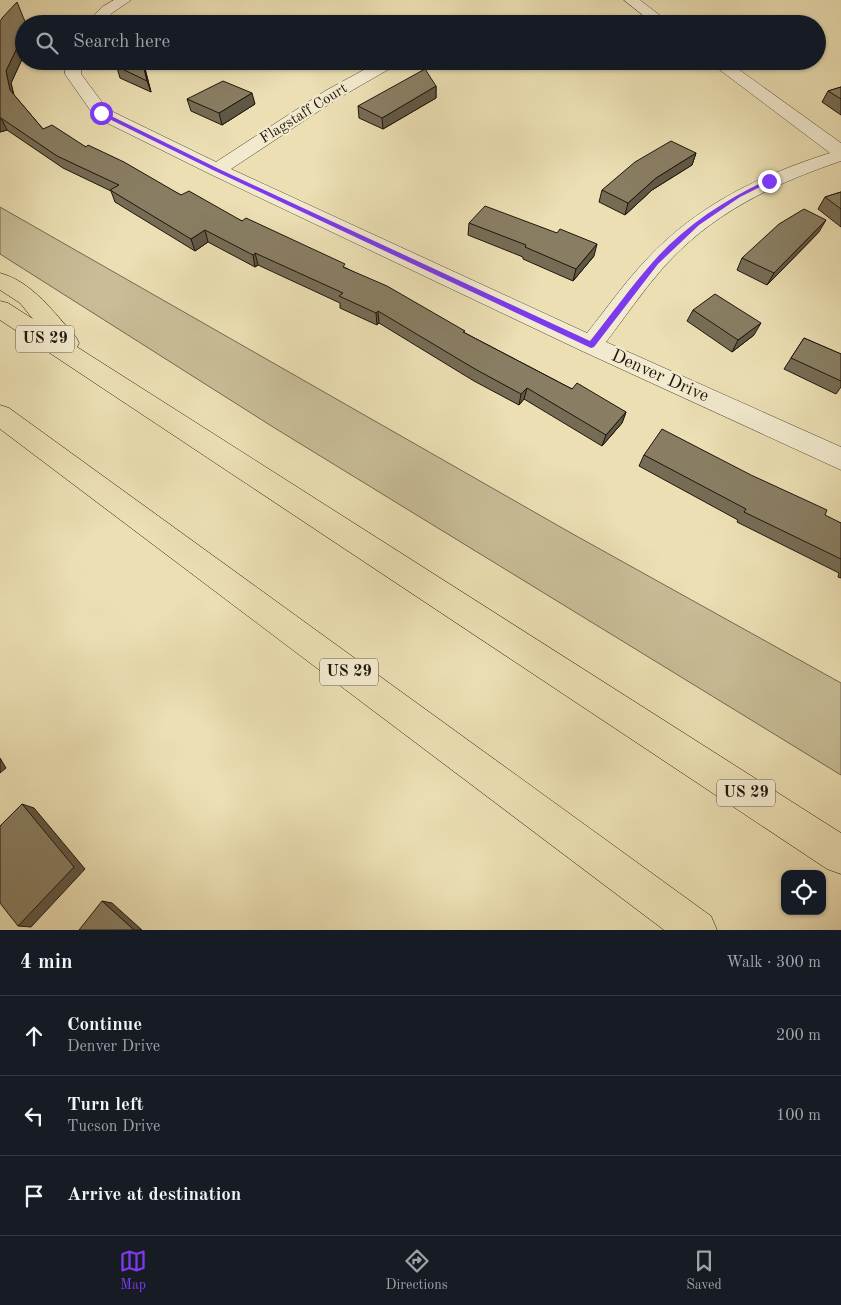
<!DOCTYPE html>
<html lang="en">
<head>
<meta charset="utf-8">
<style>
  :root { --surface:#171b24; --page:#20242c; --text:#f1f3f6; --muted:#9ea1a6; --line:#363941; --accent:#7c3aed }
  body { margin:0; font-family:"Old Standard TT",serif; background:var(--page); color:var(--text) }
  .controls { position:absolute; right:15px; bottom:15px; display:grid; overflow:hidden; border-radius:10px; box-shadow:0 1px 4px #0004 }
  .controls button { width:45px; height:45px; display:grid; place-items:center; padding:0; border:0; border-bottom:1px solid var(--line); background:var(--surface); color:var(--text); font:25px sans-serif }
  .stop { position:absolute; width:15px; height:15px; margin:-11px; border:4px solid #7c3aed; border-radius:50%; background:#fff }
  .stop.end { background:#7c3aed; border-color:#fff; box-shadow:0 1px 5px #0008 }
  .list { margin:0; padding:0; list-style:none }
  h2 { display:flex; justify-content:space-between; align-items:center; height:65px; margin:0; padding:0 20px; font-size:21px }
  h2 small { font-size:16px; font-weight:400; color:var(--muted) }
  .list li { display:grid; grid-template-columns:32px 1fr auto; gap:15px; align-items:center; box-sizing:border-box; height:80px; padding:0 20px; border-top:1px solid var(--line) }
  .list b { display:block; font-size:19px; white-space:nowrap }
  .list p { margin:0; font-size:16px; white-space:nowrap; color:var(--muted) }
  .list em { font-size:16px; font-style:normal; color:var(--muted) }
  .icon { flex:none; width:28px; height:28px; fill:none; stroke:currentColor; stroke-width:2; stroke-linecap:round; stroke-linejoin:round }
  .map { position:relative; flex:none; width:841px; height:930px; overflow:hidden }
  .search { position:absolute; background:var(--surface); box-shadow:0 1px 4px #0004; left:15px; right:15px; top:15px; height:55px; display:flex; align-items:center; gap:12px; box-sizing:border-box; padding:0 18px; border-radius:28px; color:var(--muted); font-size:19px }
  .sheet { height:305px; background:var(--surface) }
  nav { display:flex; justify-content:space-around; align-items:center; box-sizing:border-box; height:70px; border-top:1px solid var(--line); background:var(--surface); font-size:14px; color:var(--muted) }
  nav a { display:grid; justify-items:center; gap:2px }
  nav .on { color:var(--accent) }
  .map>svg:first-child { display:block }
  .green { fill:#c8bd97; stroke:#736952 }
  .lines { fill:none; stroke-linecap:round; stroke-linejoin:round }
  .minor-casing { stroke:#514836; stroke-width:1 }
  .highway-casing { stroke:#1e150c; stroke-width:1 }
  .minor { fill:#f2eace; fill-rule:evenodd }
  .highway { fill:#ebdfb3; fill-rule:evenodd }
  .wall { fill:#766c55; stroke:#1e150c }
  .shaded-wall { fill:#605845; stroke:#1e150c }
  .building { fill:#897e63; stroke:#1e150c }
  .route { fill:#7c3aed }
  .labels { text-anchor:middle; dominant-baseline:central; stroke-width:4.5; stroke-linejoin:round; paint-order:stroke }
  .far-street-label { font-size:15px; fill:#1e150c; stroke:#f2eace }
  .shield { fill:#f2eace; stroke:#5e5546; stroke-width:1 }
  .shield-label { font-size:16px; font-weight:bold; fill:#1e150c }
  .street-label { font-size:18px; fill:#1e150c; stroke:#f2eace }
</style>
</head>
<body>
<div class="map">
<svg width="841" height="930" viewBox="0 0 841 930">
  <rect width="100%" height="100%" fill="#ebdfb3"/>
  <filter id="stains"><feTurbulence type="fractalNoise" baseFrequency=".004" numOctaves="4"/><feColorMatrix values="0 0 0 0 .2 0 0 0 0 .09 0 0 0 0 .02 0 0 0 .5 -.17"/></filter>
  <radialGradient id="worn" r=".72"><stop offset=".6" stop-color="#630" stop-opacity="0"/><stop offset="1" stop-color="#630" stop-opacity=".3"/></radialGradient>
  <!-- green -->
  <path class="green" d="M0 207 571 533 841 683V775L273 427 0 254Z"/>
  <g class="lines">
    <defs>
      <g id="minor">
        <path d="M114 0H131L112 13 102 24H86L102 7Z"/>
        <path d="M624 0H640L671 24H654Z"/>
        <path d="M66 61H82L81 74 107 109 216 162 325 91 380 61H400L398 64 337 99 231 169 587 333C607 308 625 282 647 259 697 205 761 175 830 153L708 61H727L841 143V161C773 184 710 214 662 269 642 292 625 317 606 342L841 447V470L582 351 210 174 95 117 65 74Z"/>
      </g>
      <g id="highway">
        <path d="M0 273C33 282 54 313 76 337L79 343 77 347 841 833V874L827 869 0 320V301L8 303 33 319 20 303 0 290Z"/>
        <path d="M0 405 9 408 711 916 717 930H664L0 429Z"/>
      </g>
    </defs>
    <!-- minor casing -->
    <use href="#minor" class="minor-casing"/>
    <!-- highway casing -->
    <use href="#highway" class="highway-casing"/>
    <!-- minor -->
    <use href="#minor" class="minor"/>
    <!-- highway -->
    <use href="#highway" class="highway"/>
  </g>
  <!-- wall -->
  <g class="wall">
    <path d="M0 22 24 24V55L11 83 14 95 43 129 86 147 181 195 242 221 346 268 465 333 572 389 626 412 622 423 602 446 524 399 519 405 474 381 379 323 377 325 340 308V303L258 265 255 267 208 242 195 251 115 202 111 191 63 168 7 130 0 132Z"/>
    <path d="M115 61H143L151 92 120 78Z"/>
    <path d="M436 86V98L383 129 359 118 358 106Z"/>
    <path d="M841 87V115L822 102 828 91Z"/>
    <path d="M187 99 255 104 222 125 191 111Z"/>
    <path d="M696 153 692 165 652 190 625 215 599 202 602 190Z"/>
    <path d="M841 192V227L818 209 825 197Z"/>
    <path d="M469 223 594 256 573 281 523 259V257L468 235Z"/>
    <path d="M819 232 767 285 737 270 742 258Z"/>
    <path d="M693 310 754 335 732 352 687 321Z"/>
    <path d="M804 338 841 354V387L836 394 784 369Z"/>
    <path d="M644 455 841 523V578L838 577 839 573 737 522 738 520 639 466Z"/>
  </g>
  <!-- shaded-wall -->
  <g class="shaded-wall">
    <path d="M24 33V55L11 83 15 102 10 90 6 71Z"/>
    <path d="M142 61H143L151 92 147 81Z"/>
    <path d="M436 86V98L383 129 382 118Z"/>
    <path d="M252 93 255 104 222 125 219 113Z"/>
    <path d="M0 118H1L7 130 0 132Z"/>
    <path d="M696 153 692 165 652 190 625 215 628 203 656 178Z"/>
    <path d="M826 220 819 232 767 285 774 273Z"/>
    <path d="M205 230 208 242 195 251 191 239Z"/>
    <path d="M597 244 594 256 573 281 576 269Z"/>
    <path d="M255 253 258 265 255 267 253 255Z"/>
    <path d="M378 311 379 323 377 325 376 313Z"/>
    <path d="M761 323 754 335 732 352 738 340Z"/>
    <path d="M527 388 524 399 519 405 521 394Z"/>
    <path d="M626 412 622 423 602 446 606 435Z"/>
    <path d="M0 758 6 768 0 773Z"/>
    <path d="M22 804 34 808 85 869 31 927 18 926Z"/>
    <path d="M102 901 112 903 142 930H134Z"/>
  </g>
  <!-- building -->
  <g class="building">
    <path d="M17 2 26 24H24V33L6 71 10 90 43 129 52 125 86 147 88 145 124 162 181 195 189 191 242 221 246 218 345 264 343 267 387 286 465 331 463 332 572 389 577 383 626 412 606 435 527 388 521 394 475 369 378 311 376 313 339 296 343 293 255 253 253 255 205 230 191 239 110 190 119 185 57 156 1 118H0V22L2 18Z"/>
    <path d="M131 16 133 24H125Z"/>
    <path d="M115 61H142L147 81 116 66Z"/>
    <path d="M425 69 436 86 382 118 358 106Z"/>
    <path d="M223 81 252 93 219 113 187 99Z"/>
    <path d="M841 87V99L828 91Z"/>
    <path d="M671 141 696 153 656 178 628 203 602 190 635 162Z"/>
    <path d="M841 192V209L825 197Z"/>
    <path d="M485 206 557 233 560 229 597 244 576 269 525 247 526 245 469 223Z"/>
    <path d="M804 209 826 220 774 273 742 258 779 224Z"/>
    <path d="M715 294 761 323 738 340 693 310Z"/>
    <path d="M804 338 841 354V381L791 358Z"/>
    <path d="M662 429 751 475 827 510 825 515 841 523V559L744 512 746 509 644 455Z"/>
    <path d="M22 804 74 867 18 926 0 903V826Z"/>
    <path d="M102 901 134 930H79Z"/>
  </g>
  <!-- route -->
  <path class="route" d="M101 111 219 169 590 341C611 315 630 288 652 263 683 227 724 200 767 180L772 181 740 197 699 225 658 264 594 347 591 348 215 171 99 114Z"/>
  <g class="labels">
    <!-- far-street labels -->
    <g class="far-street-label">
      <text transform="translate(304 114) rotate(-32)">Flagstaff Court</text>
    </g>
    <!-- shield labels -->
    <g class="shield">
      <rect x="16" y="325.5" width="58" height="27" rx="4"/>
      <rect x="320" y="658.5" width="58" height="27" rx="4"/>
      <rect x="717" y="779.5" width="58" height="27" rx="4"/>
    </g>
    <g class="shield-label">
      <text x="45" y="339">US 29</text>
      <text x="349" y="672">US 29</text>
      <text x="746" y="793">US 29</text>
    </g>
    <!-- street labels -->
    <g class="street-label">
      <text transform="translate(660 376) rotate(24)">Denver Drive</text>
    </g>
  </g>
  <rect width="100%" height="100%" filter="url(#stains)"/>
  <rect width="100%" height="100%" fill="url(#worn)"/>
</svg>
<div class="controls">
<button><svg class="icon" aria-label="locate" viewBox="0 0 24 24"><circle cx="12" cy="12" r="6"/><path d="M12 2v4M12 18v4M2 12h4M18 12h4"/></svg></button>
</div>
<div class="stop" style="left:101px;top:113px"></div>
<div class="stop end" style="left:769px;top:181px"></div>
<div class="search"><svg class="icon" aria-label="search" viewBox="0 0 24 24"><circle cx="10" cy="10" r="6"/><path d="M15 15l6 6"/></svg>Search here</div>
</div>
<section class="sheet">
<h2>4 min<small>Walk · 300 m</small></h2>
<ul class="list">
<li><svg class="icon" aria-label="ahead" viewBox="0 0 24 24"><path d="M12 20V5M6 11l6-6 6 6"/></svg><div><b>Continue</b><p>Denver Drive</p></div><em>200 m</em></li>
<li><svg class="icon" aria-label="left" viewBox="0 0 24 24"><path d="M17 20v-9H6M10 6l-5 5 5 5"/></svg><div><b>Turn left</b><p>Tucson Drive</p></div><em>100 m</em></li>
<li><svg class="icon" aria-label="arrive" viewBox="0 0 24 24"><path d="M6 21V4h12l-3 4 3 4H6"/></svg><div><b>Arrive at destination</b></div></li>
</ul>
</section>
<nav>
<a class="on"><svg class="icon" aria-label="map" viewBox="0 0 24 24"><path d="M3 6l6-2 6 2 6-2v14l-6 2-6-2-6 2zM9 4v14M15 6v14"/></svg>Map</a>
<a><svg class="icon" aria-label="directions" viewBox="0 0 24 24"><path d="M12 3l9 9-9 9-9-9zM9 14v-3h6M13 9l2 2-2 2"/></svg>Directions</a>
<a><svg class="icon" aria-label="saved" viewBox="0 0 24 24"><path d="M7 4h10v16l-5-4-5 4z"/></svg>Saved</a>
</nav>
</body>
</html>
